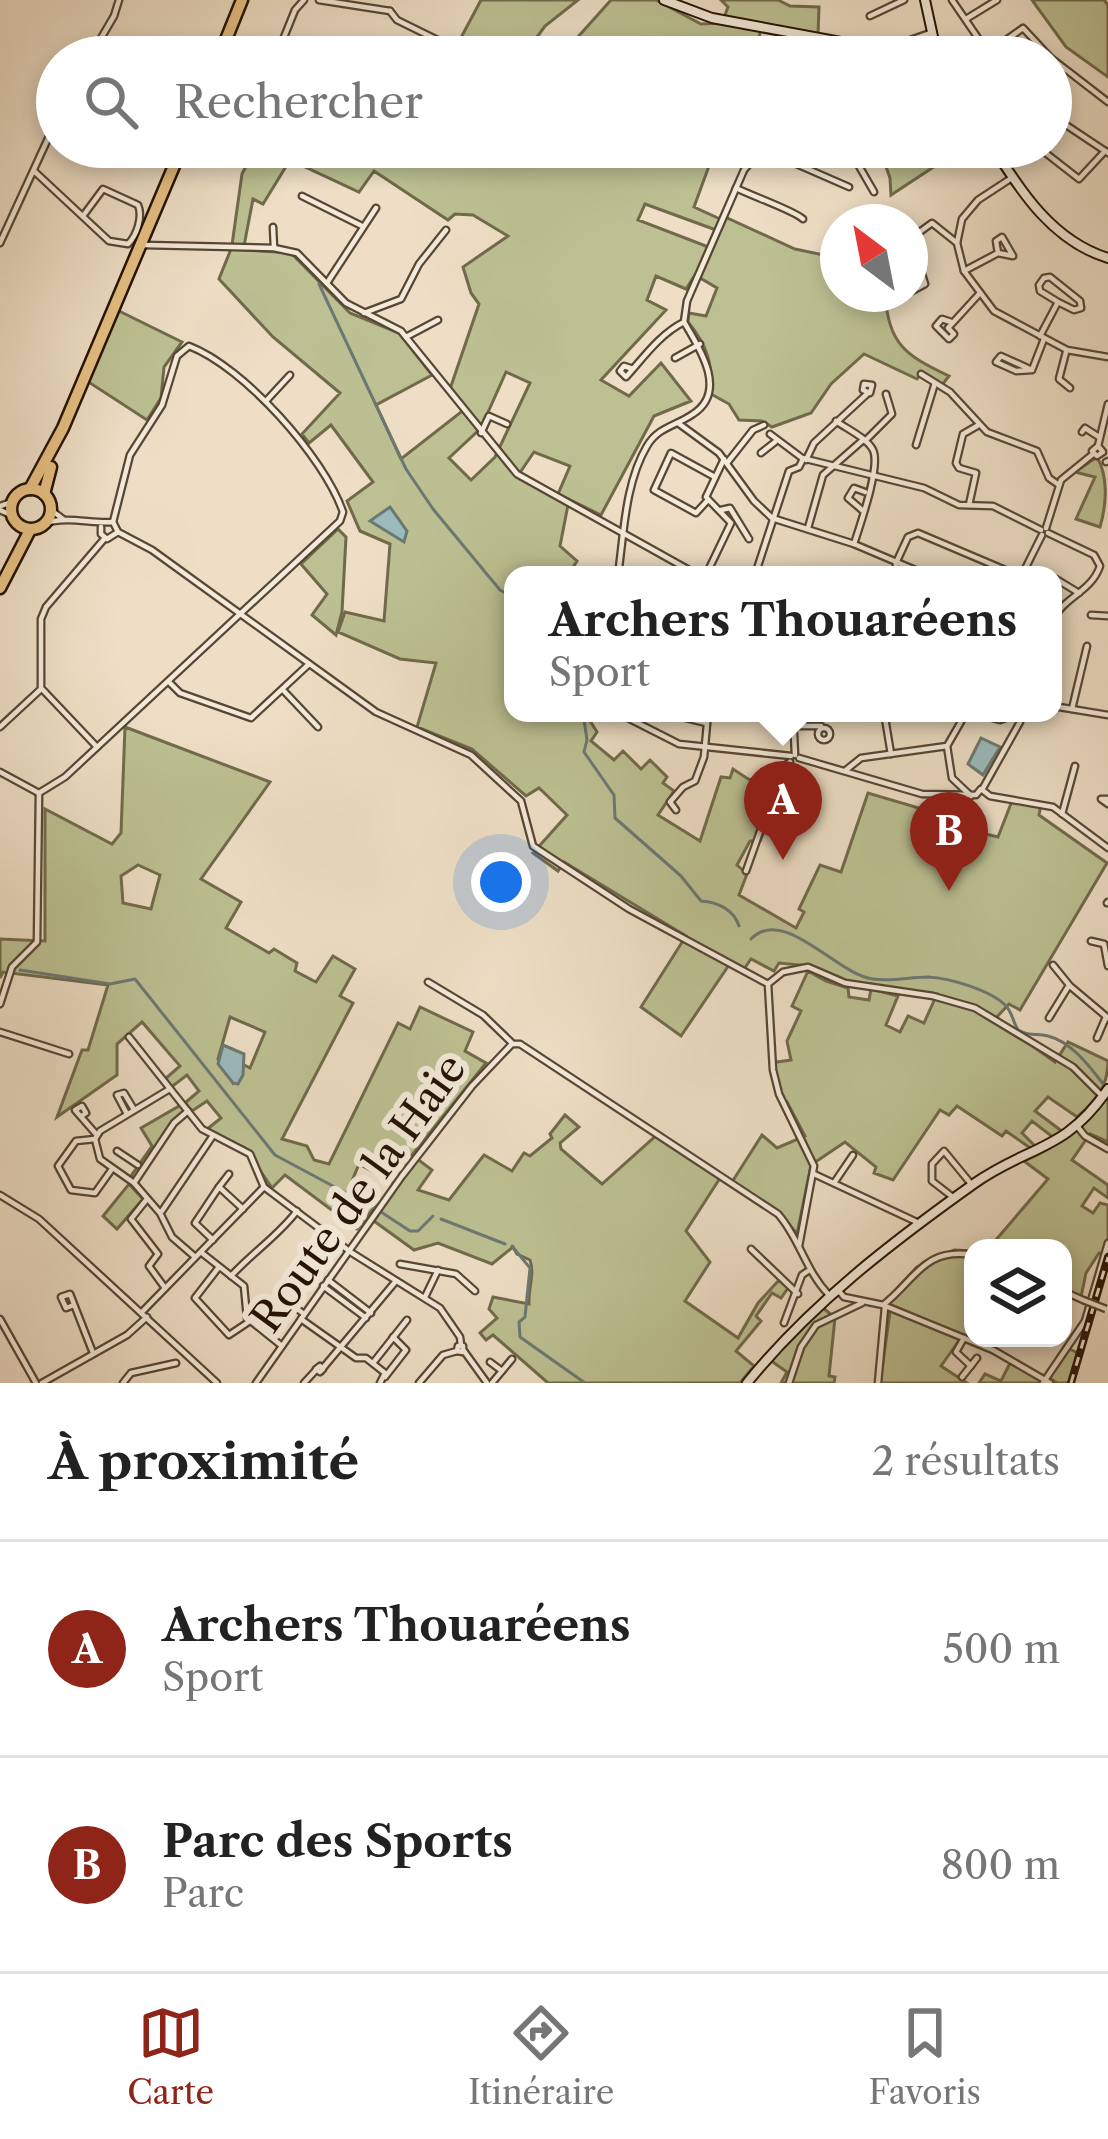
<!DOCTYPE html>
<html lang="fr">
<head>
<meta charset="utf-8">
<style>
  :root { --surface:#fff; --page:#f2f2f2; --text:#222; --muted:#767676; --line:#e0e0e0; --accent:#8f2418 }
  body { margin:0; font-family:"Libre Caslon Text",serif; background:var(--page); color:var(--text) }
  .controls { position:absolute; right:36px; bottom:36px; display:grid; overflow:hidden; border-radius:24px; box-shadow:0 6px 18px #0003 }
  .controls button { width:108px; height:108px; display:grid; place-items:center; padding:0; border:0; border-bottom:3px solid var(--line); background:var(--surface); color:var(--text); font:60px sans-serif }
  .compass { position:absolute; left:820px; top:204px; width:108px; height:108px; border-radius:50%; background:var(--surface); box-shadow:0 6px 18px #0003; rotate:328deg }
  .you { position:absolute; left:501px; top:882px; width:42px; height:42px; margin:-30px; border:9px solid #fff; border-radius:50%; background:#1a73e8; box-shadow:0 0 0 18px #1a73e833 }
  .badge { display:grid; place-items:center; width:78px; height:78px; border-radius:50%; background:var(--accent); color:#fff; font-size:39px; font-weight:700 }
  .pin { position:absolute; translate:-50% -99px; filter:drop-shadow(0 3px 6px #0008) }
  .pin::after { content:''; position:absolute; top:63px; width:42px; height:36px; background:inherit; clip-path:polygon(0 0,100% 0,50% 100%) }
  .popup { position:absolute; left:504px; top:566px; width:558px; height:156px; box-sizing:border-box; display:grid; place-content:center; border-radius:24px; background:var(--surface); filter:drop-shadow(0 3px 9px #0005); font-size:39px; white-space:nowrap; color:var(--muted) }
  .popup b { font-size:45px; color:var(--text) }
  .popup::after { content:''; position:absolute; left:50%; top:100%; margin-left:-24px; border:24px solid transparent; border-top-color:var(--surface) }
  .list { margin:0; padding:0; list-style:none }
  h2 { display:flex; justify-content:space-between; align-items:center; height:156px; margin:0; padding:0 48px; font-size:51px }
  h2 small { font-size:39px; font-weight:400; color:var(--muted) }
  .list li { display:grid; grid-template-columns:78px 1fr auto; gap:36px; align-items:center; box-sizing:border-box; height:216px; padding:0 48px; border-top:3px solid var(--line) }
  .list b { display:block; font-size:45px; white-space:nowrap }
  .list p { margin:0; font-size:39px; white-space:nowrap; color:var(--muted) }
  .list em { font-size:39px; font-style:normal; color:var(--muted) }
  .icon { flex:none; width:66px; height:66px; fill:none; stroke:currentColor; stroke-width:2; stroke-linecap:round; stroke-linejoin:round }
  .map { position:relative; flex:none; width:1108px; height:1383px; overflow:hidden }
  .search { position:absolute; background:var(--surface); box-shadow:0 6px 18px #0003; left:36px; right:36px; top:36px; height:132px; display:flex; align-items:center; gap:30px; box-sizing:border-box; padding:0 42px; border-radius:66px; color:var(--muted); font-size:45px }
  .sheet { height:588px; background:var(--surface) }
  nav { display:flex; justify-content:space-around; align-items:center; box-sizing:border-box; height:168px; border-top:3px solid var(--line); background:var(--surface); font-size:33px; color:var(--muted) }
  nav a { display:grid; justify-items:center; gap:6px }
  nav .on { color:var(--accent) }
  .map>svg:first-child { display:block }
  .green { fill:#bcc092; stroke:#706a4b; stroke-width:3; fill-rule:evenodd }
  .water { fill:#9bbbbd; stroke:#6c7873; stroke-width:3 }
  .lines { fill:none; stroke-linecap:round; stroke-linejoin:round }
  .stream { stroke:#6c7873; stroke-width:3 }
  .street-casing { stroke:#574634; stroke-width:9 }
  .secondary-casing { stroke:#251304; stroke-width:12 }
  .primary-casing { stroke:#251304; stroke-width:15 }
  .street { stroke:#f3ead9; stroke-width:4.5 }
  .secondary { stroke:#f3ead9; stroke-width:8 }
  .primary { stroke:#e6bf82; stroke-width:10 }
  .rail-casing { stroke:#251304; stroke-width:8 }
  .rail { stroke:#f3ead9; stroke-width:3; stroke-dasharray:9; stroke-linecap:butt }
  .street-bridge-casing { stroke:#574634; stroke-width:9; stroke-linecap:butt }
  .street-bridge { stroke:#f3ead9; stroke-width:4.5 }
  .labels { text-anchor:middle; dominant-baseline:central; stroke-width:12; stroke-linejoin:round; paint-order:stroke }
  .street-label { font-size:42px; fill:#251304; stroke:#f3ead9 }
</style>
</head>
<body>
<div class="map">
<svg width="1108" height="1383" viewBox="0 0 1108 1383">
  <rect width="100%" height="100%" fill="#eddec5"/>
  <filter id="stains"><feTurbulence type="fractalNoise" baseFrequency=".00167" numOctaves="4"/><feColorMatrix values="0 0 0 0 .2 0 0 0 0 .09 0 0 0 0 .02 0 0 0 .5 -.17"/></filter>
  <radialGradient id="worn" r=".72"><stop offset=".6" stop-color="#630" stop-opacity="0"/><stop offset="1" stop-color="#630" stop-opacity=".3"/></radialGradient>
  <!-- green -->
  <g class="green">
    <path d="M481 0H578L545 26 532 44 542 57H471L456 47Z"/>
    <path d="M611 0H656L701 24 722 23 728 7 721 0H778L790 6 819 7 818 35 763 23 759 37 784 57H560Z"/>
    <path d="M1032 0H1104L1108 5V77L1066 47Z"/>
    <path d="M256 147H375L404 155 411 147H624L640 150 644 147H700L696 158 709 166 694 207 720 219 716 230 645 204 638 220 711 248 725 217 795 249 838 258V294H885C889 345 905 355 949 376L942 385 922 373 917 379 864 354 831 384 811 413 772 427 762 421 739 420 729 404 711 394C713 364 707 345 688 322L689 313 706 316 717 288 695 275 686 289 656 276 647 300 666 310 601 380 629 396 661 363 691 401 654 416 601 515 558 494 570 466 534 452 517 477 568 505 560 546 577 561 568 575H513V713H585L597 732 591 741 614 760 623 751 641 769 650 760 667 777 663 783 674 791 658 815 700 841 721 777 730 778 733 769 748 779 780 790 760 841H750L737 865 747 874 739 895 796 928 804 912 799 909 820 865 841 872 868 793 929 811 927 820 998 837 1012 801 1041 805 1039 815 1107 863 1020 1010 1009 1004 995 1019 1055 1062 1068 1042 1108 1061C1108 1086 1097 1101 1077 1117L1048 1097 1035 1111 1063 1132 1054 1138 1032 1121 1022 1133 1037 1148 1033 1150 1006 1131 1002 1136 957 1106 949 1115 940 1110 893 1180 874 1173 876 1167 845 1142 811 1165 797 1234 784 1218 732 1182 762 1135 777 1148 805 1136 787 1102 783 1105 770 1063 791 1060 787 1041 801 1011 792 1006 808 971 826 981 848 988 849 997 869 1000 871 989 898 996 886 1025 900 1032 908 1016 924 1023 937 994 848 982 810 966 779 963 774 971 751 959 742 972 729 965 681 1036 641 1007 686 936 564 862 558 871 533 853 567 815 539 788 526 796 472 749 417 727 436 663 400 659 338 632 345 612 384 621 390 544 360 531 347 501 373 482 331 425 309 443 302 434 340 393 273 337 219 279 231 249 291 253 350 313 399 333 432 375 376 405 401 459 465 409 450 389 479 304 471 293 463 267 508 236 473 215 455 214 448 220 374 171 359 192 290 160 263 204 253 199 244 246 232 245 242 174ZM506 372 530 383 495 457 471 480 449 458 481 428Z"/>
    <path d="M879 147H964L891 195 890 178Z"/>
    <path d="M117 310 182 342 164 367 161 398 147 420 87 381Z"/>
    <path d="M1097 457C1108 476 1107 503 1100 527L1076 519 1095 477 1075 472Z"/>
    <path d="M338 529 346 537 342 612 336 635 312 615 327 594 301 564Z"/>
    <path d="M125 727 270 782 201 879 241 902 226 928 269 953 274 949 297 963 295 971 316 982 333 956 355 969 340 996 353 1003 282 1139 307 1146 314 1160 329 1164 398 1023 410 1029 420 1007 473 1032 465 1051 486 1063 412 1155 432 1170 418 1190 449 1200 484 1155 512 1171 524 1153 530 1156 552 1138 550 1134 565 1115 579 1127 560 1143 561 1149 602 1184 658 1134 722 1175 686 1231 710 1262 685 1301 738 1338 758 1303 779 1280 788 1288 781 1298 772 1293 756 1316 761 1321 736 1351 754 1366 740 1383H548L493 1335 486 1340 480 1333 497 1318 489 1309 493 1297 529 1304C528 1289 535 1274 530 1260L517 1254 513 1247 492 1264 438 1243 414 1250 374 1221 397 1185 359 1164 350 1186 378 1203 357 1229 285 1175 272 1188 245 1148 206 1130 221 1118 207 1101 192 1111 185 1103 199 1091 187 1075 170 1088 165 1079 180 1066 142 1022 117 1044V1075L57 1117 82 1050H88L108 985 3 972 0 978V939L45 941V809L112 844 121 833ZM138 865 160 875 151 909 123 903 121 876ZM230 1017 265 1032 250 1068 244 1065 233 1083 218 1059Z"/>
    <path d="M1108 1096V1142L1090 1134 1072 1160 1108 1185V1198L1094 1188 1082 1206 1093 1213 1100 1203 1108 1205V1249L1106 1254 1099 1253 1086 1273 1081 1297 1063 1288V1248H989L1048 1179 1024 1161C1059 1146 1084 1126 1108 1096Z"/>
    <path d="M181 1105 184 1112 174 1120 135 1178 131 1176 152 1146 141 1128Z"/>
    <path d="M129 1184 143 1199 117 1229 103 1216Z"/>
    <path d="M954 1250 973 1251V1331L970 1337 963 1335 941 1366 967 1383H880L891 1305 885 1301 917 1267Z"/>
    <path d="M822 1307 835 1318 829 1376 835 1377 834 1383H781L787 1372 770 1360Z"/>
    <path d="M1065 1347 1078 1353 1069 1383H1057L1045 1375Z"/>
    <path d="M1012 1359 1043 1377 1040 1383H979L985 1374 1001 1381Z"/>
  </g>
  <!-- water -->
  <g class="water">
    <path d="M390 507 407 531 404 542 370 521Z"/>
    <path d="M981 738 1000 747 983 775 968 764Z"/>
    <path d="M223 1045 244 1054 243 1075 238 1084 233 1083 218 1064Z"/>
  </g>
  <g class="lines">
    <!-- stream -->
    <g class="stream">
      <path d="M319 284 406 469 433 509 500 590 513 597"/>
      <path d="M583 713 587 740 584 752 614 795 615 818 681 876 701 901C718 902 734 910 739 926"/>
      <path d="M751 939C784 905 837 975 873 979 892 982 909 977 928 977 949 978 991 990 1006 1006 1012 1012 1013 1022 1018 1030 1030 1037 1036 1033 1048 1036 1072 1042 1090 1067 1104 1085"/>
      <path d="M20 970 110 984 135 979 275 1155 374 1208"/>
      <path d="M381 1212 410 1231H418L433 1216"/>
      <path d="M441 1219 505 1244"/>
      <path d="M512 1246 530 1268 525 1317 519 1322 520 1337 585 1383"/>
    </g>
    <defs>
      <g id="street">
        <path d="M319 0 390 11"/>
        <path d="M952 0 991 57"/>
        <path d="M390 11 397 20 472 57"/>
        <path d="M870 16 904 0"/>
        <path d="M966 19 997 0"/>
        <path d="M899 44 933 32"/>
        <path d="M988 53 1023 28 1050 57"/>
        <path d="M90 57 114 16 119 0"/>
        <path d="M276 57 295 10 304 0"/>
        <path d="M1051 58 1108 102"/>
        <path d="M1051 115 1108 153"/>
        <path d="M774 147 778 156 849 187"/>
        <path d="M848 147 874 192"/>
        <path d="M1038 147 1079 179 1105 151"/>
        <path d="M1007 167 1026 147"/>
        <path d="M34 171 109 241 128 244C137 235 143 217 138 205L103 189 83 216"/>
        <path d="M1010 179 978 200 962 219 957 243 964 271 994 311 1067 350 1108 357"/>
        <path d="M736 188C752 196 795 211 803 219"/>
        <path d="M302 196 362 226"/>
        <path d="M273 227 274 248"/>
        <path d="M910 239 932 223 957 243"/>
        <path d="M0 243 57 119"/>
        <path d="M144 245 274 248 297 253 346 303 401 331 517 474 698 575"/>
        <path d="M964 271 998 253 1013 256 1002 237 996 241 998 253"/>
        <path d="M910 281 912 291 925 284 911 239"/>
        <path d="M327 283 376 208"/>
        <path d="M364 313 401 299 419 264 446 230"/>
        <path d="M951 322 942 319 936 326 949 339 954 334 948 328 980 293"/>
        <path d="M1040 336 1058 302 1040 291 1039 285 1044 278 1050 277 1080 301 1081 308 1074 310 1058 302"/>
        <path d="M406 337 438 320"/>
        <path d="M1066 352 1059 379 1070 388"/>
        <path d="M675 358 700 344"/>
        <path d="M633 369 624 366 620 371 626 377C644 357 660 334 684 322"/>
        <path d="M1032 370 1001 356 996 362 1016 371 1032 370 1044 339"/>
        <path d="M921 374 950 392 987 432 1037 451 1049 478 1059 485"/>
        <path d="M864 384 872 385 870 393 863 390Z"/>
        <path d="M266 401 290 375"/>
        <path d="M836 421C847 429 867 438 873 450 881 466 860 525 854 544"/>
        <path d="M678 423 719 453 754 501 772 518 854 544 927 575"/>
        <path d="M1082 432 1085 428 1099 437"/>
        <path d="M481 433 489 416 507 424"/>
        <path d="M770 434 802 458 924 488 959 505 993 506 1041 530"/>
        <path d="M865 441 892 414 886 394"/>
        <path d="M916 445 935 383"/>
        <path d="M1098 446 1108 404"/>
        <path d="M1098 446 1103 452 1097 456 1092 451Z"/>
        <path d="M761 453 775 442"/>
        <path d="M806 460 814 443 867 394"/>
        <path d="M1106 462 1108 461"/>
        <path d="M727 463 753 430 764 425"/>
        <path d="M707 501 696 513 654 490 671 453 713 476"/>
        <path d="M969 505 976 473 959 468 956 463 963 434 977 426"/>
        <path d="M0 506 12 502"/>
        <path d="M0 510 11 515"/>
        <path d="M51 510 63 519"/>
        <path d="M721 510 730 508 749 539"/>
        <path d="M862 510 848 498 854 488 865 492"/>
        <path d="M46 523C68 516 93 524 113 522L118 532 152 550 376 712 471 755 521 801 533 846 629 909 768 984 773 1070 779 1094 814 1166 799 1246"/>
        <path d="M101 527V534L107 539 118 532"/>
        <path d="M808 528 823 475 863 440"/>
        <path d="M1046 528 1061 480 1093 454"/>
        <path d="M1048 533 1094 555 1100 566C1092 591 1065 597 1053 619"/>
        <path d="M618 575C624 533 625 483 647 446 658 427 676 426 693 414 729 391 698 346 684 322L687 301 744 170 757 155 776 147"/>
        <path d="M706 575 731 523 706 497 724 459"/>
        <path d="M755 575 789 471 799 467 803 459"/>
        <path d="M896 575V563L908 537 918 533 1017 575"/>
        <path d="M1022 575 1042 535"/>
        <path d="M1056 579 1079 593"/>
        <path d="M1091 615 1108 616"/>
        <path d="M169 682 180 693 251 718 309 664"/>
        <path d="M43 690 97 747"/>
        <path d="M283 690 318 727"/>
        <path d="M1053 706 1108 715"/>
        <path d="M1072 709 1087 646"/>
        <path d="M618 713 679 744 791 756"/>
        <path d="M665 713 706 723"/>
        <path d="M793 713 795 755"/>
        <path d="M877 713 885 718 891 754"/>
        <path d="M974 713 1000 720 1019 713"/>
        <path d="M738 716 742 713"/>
        <path d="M796 726H821"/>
        <path d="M0 727 41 689V619L46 607 105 538"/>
        <circle cx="824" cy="734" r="6"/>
        <path d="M947 746 952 778 971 796"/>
        <path d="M799 758 922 794 976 795 981 789 990 796 1053 807 1108 848"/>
        <path d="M846 770 861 758 947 746 966 713"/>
        <path d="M0 772 37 792"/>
        <path d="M983 788 1020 722 1018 713"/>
        <path d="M39 793 65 777 340 521 343 512C324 457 244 367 189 346L177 356 162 405 130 455 113 522"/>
        <path d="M1108 799H1101L1108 804"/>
        <path d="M676 810 670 802 683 787 695 781 704 757 708 713"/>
        <path d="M1062 814 1075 766"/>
        <path d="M746 871 783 767 790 762"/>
        <path d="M1107 903 1108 902"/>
        <path d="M1091 941 1104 944 1108 966"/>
        <path d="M1053 965 1070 986 1108 1018"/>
        <path d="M428 982 483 1015 513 1044H520L778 1214C800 1239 805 1270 829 1295"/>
        <path d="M768 984 783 972 808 967 845 983 933 996 975 1008 1073 1067 1100 1094"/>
        <path d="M0 1004 12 967 37 942 39 793"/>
        <path d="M1049 1018 1068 987"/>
        <path d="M0 1032 69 1054"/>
        <path d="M129 1037 202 1129 250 1154 264 1187"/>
        <path d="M1097 1038 1106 1017"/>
        <path d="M127 1114 117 1095 124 1093 133 1108"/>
        <path d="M83 1115 86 1113 82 1106 75 1110 96 1134"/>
        <path d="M1077 1126 1085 1136 1108 1149"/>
        <path d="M95 1139 100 1159 134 1183 160 1213 172 1237 194 1256"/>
        <path d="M95 1139 76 1141 58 1166 71 1190 95 1193 112 1169"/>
        <path d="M95 1139 100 1131 168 1090"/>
        <path d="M117 1151 138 1165"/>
        <path d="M814 1174 921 1224"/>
        <path d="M134 1183 174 1123 188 1111"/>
        <path d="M834 1183 853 1155"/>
        <path d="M219 1187 229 1174"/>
        <path d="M264 1187 352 1253 440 1308 460 1337 461 1345"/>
        <path d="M0 1195 39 1219 217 1383"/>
        <path d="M954 1198 932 1181V1164L944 1151 972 1185"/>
        <path d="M147 1199 131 1219 158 1254 149 1266 165 1288"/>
        <path d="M162 1211 212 1137"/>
        <path d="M213 1240 195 1223 219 1187 243 1209"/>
        <path d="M751 1249 798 1294"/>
        <path d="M202 1253 244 1286 247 1318 282 1346"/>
        <path d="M400 1264 456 1274 475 1291"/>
        <path d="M219 1267 195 1298 229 1335 250 1321"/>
        <path d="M231 1276C254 1251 277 1237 297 1211"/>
        <path d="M328 1280 371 1313"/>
        <path d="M323 1286 366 1318"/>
        <path d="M838 1290 844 1297 883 1305 993 1350 1050 1383"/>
        <path d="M1063 1291 1083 1300"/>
        <path d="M281 1297 304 1314"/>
        <path d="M425 1297 438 1270"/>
        <path d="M74 1305 66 1308 61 1297 70 1294 93 1353"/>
        <path d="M883 1305C915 1281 923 1247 973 1255"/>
        <path d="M143 1311 264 1187"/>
        <path d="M0 1319 36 1383"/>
        <path d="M301 1319 356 1358H366L385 1373 380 1383"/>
        <path d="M784 1323 802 1275 808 1271"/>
        <path d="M964 1338 956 1352 971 1366"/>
        <path d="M458 1346H463V1352L457 1351Z"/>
        <path d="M464 1351 487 1383"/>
        <path d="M490 1362 502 1371"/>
        <path d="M373 1363 407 1320"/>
        <path d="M320 1366 323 1369 320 1372 316 1369Z"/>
        <path d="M323 1368 396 1281"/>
        <path d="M385 1377 406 1350 393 1337"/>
        <path d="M962 1377 977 1358"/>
        <path d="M42 1383 127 1335 147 1317"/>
        <path d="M123 1383 131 1373 176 1363"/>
        <path d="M256 1383 402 1176 472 1086 512 1044"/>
        <path d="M304 1383 316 1370"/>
        <path d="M419 1383 443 1355 457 1351"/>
        <path d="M492 1383 512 1359"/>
        <path d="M789 1383 801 1347 816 1325 862 1303"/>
        <path d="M878 1383 885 1307"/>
        <path d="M1043 1383 1085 1321 1108 1243"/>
      </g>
      <g id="secondary">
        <path d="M664 0 712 18 922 57"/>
        <path d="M925 0 937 55"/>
        <path d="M993 147C1021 192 1053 241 1108 258"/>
        <path d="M747 1383C811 1304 892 1242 975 1183 1029 1145 1065 1152 1108 1089"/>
      </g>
      <g id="primary">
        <path d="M219 57 242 0"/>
        <circle cx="31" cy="509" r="20"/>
        <path d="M30 489 63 428 182 147"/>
        <path d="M44 494 51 467"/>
        <path d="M0 588 30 530"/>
      </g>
    </defs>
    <!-- street casing -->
    <use href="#street" class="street-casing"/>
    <!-- secondary casing -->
    <use href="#secondary" class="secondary-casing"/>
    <!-- primary casing -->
    <use href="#primary" class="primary-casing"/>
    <!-- street -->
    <use href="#street" class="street"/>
    <!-- secondary -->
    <use href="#secondary" class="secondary"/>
    <!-- primary -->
    <use href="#primary" class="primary"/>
    <defs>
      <path id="rail" d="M1071 1383 1108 1257"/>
    </defs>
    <!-- rail casing -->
    <use href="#rail" class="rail-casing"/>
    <!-- rail -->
    <use href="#rail" class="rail"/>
    <defs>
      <path id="street-bridge" d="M1083 1300 1106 1309"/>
    </defs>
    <!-- street-bridge casing -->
    <use href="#street-bridge" class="street-bridge-casing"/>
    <!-- street-bridge -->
    <use href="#street-bridge" class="street-bridge"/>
  </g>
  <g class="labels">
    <!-- street labels -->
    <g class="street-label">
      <text transform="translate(358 1193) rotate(-54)">Route de la Haie</text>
    </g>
  </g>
  <rect width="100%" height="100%" filter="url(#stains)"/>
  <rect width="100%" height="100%" fill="url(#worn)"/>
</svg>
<div class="controls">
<button><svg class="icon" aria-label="layers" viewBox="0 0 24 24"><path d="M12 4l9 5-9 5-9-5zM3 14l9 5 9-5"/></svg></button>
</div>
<svg class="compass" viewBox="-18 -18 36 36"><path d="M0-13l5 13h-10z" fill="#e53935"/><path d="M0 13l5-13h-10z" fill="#767676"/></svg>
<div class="you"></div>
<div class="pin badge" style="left:783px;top:860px">A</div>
<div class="popup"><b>Archers Thouaréens</b>Sport</div>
<div class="pin badge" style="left:949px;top:891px">B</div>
<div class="search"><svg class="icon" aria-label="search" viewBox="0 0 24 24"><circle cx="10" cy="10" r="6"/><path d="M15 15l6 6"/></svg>Rechercher</div>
</div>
<section class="sheet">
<h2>À proximité<small>2 résultats</small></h2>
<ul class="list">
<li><span class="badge">A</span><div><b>Archers Thouaréens</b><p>Sport</p></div><em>500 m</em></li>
<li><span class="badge">B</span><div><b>Parc des Sports</b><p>Parc</p></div><em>800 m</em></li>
</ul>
</section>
<nav>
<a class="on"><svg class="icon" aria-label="map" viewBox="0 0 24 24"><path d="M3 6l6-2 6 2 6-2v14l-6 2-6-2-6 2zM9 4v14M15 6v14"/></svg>Carte</a>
<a><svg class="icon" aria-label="directions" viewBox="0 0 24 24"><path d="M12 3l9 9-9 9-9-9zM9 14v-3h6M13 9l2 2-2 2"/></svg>Itinéraire</a>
<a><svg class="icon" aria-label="saved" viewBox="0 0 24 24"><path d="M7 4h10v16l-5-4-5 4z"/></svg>Favoris</a>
</nav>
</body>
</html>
